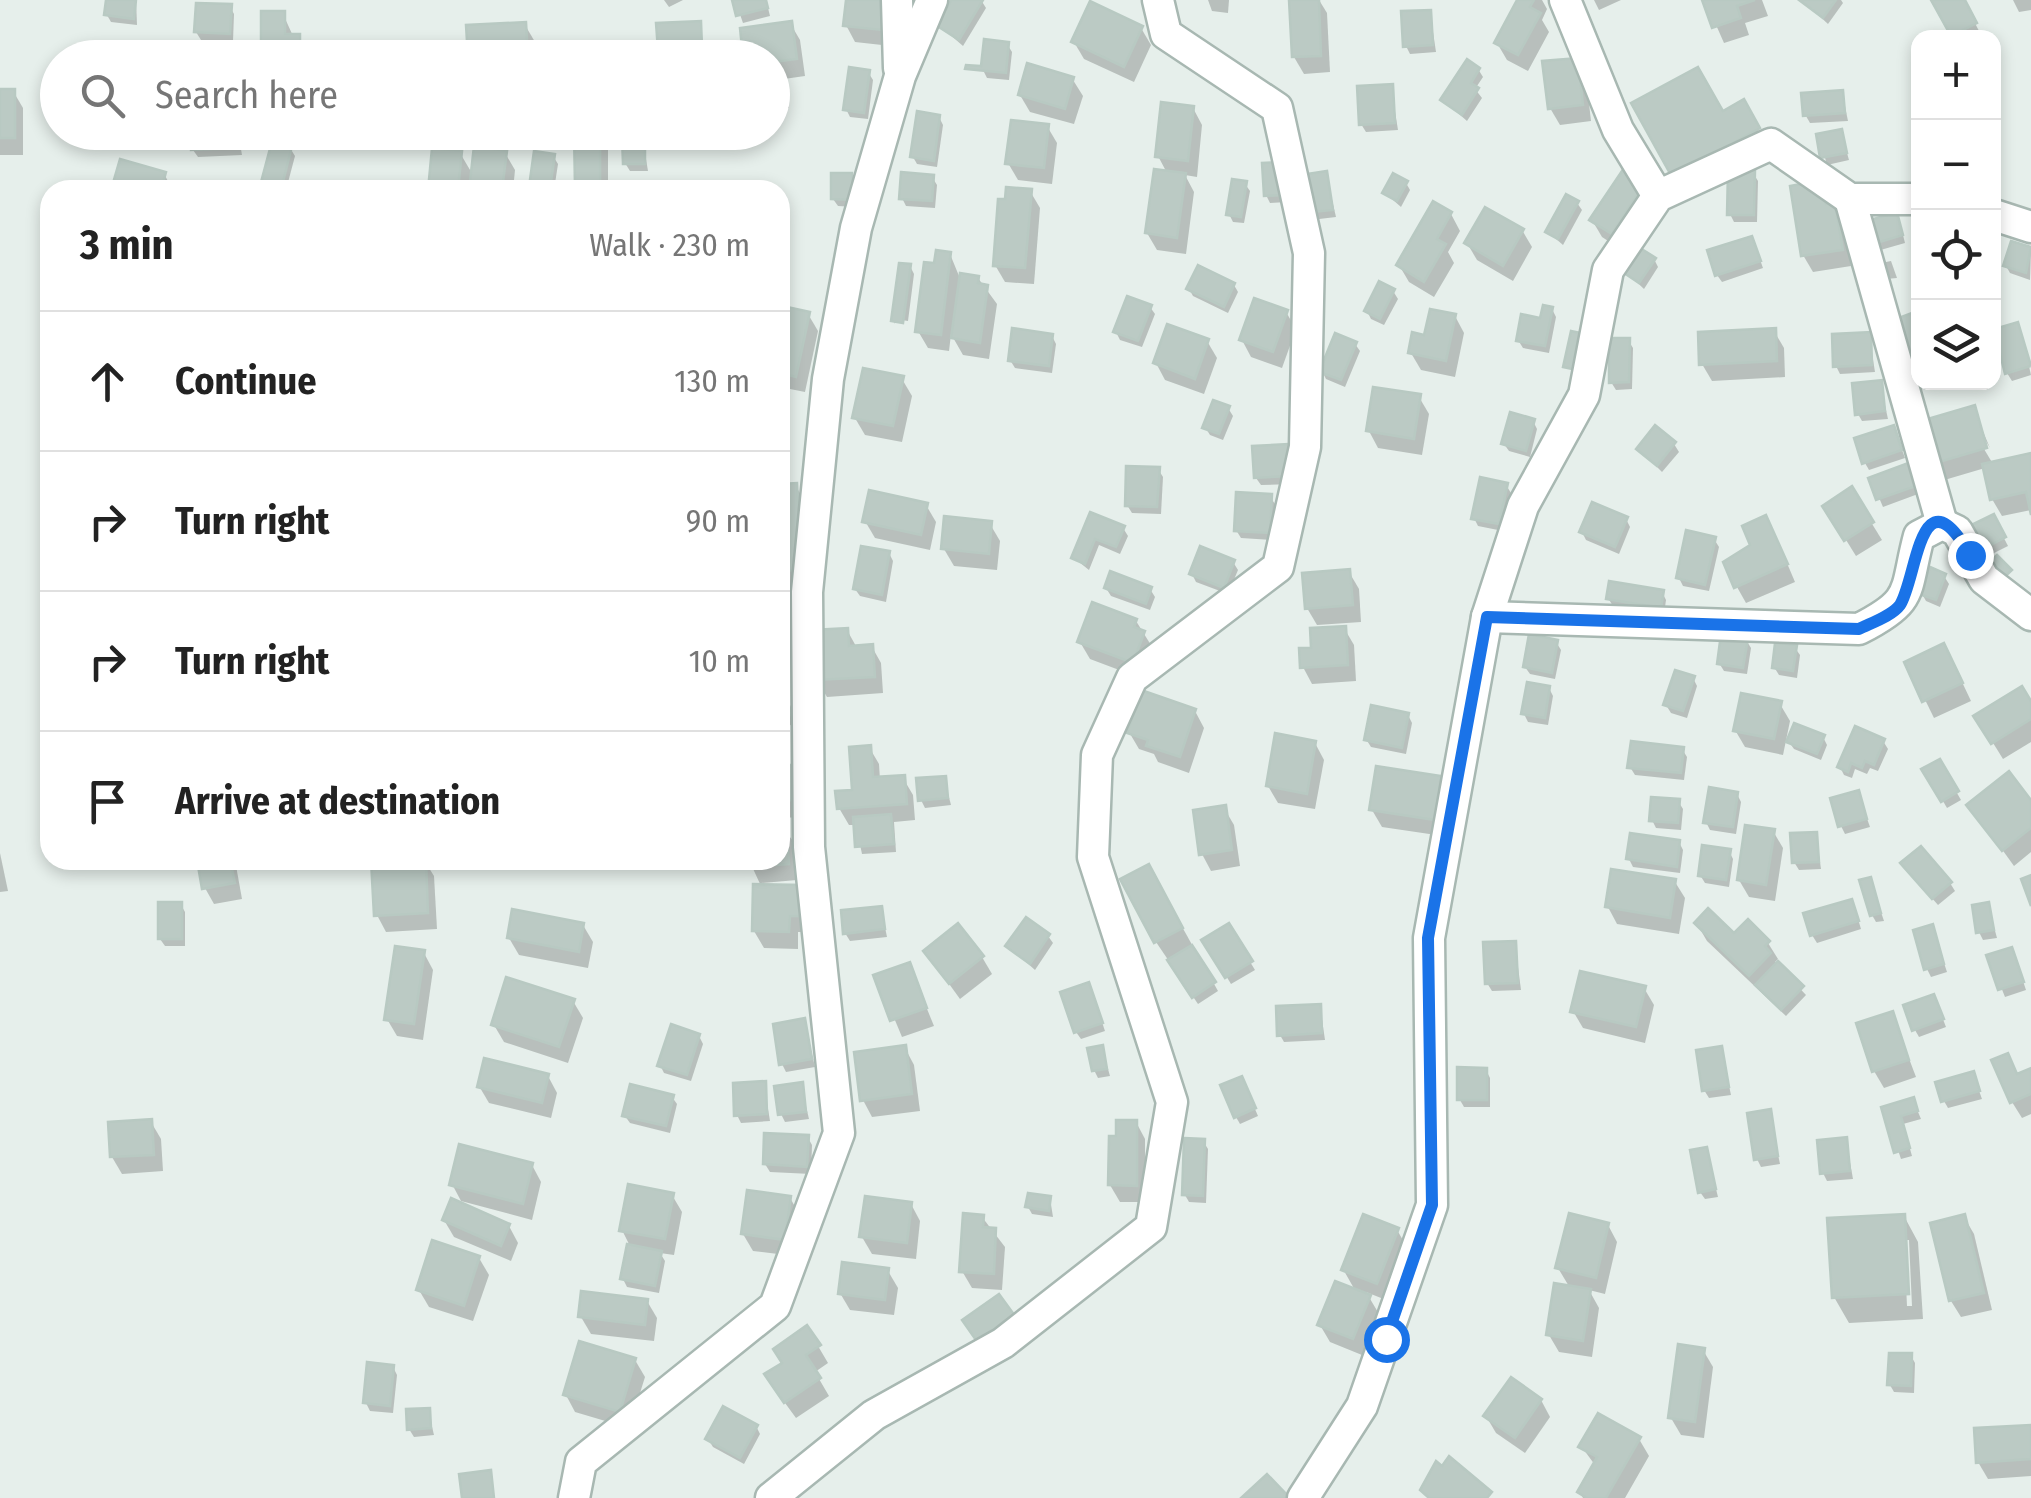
<!DOCTYPE html>
<html lang="en">
<head>
<meta charset="utf-8">
<style>
  :root { --surface:#fff; --page:#f6f6f6; --text:#222; --muted:#767676; --line:#e0e0e0 }
  body { margin:0; font-family:"Fira Sans Condensed",sans-serif; background:var(--page); color:var(--text) }
  .controls { position:absolute; right:30px; top:30px; display:grid; overflow:hidden; border-radius:20px; box-shadow:0 5px 15px #0003 }
  .controls button { width:90px; height:90px; display:grid; place-items:center; padding:0; border:0; border-bottom:2px solid var(--line); background:var(--surface); color:var(--text); font:50px sans-serif }
  .stop { position:absolute; width:30px; height:30px; margin:-22px; border:8px solid #1a73e8; border-radius:50%; background:#fff }
  .stop.end { background:#1a73e8; border-color:#fff; box-shadow:0 2px 10px #0008 }
  .list { margin:0; padding:0; list-style:none }
  h2 { display:flex; justify-content:space-between; align-items:center; height:130px; margin:0; padding:0 40px; font-size:42px }
  h2 small { font-size:32px; font-weight:400; color:var(--muted) }
  .list li { display:grid; grid-template-columns:65px 1fr auto; gap:30px; align-items:center; box-sizing:border-box; height:140px; padding:0 40px; border-top:2px solid var(--line) }
  .list b { display:block; font-size:38px; white-space:nowrap }
  .list em { font-size:32px; font-style:normal; color:var(--muted) }
  .icon { flex:none; width:55px; height:55px; fill:none; stroke:currentColor; stroke-width:2; stroke-linecap:round; stroke-linejoin:round }
  .map { position:relative; flex:none; width:2031px; height:1498px; overflow:hidden }
  .search { position:absolute; background:var(--surface); box-shadow:0 5px 15px #0003; left:40px; top:40px; width:750px; height:110px; display:flex; align-items:center; gap:25px; box-sizing:border-box; padding:0 35px; border-radius:55px; color:var(--muted); font-size:38px }
  .panel { position:absolute; background:var(--surface); box-shadow:0 5px 15px #0003; left:40px; top:180px; width:750px; height:690px; border-radius:30px }
  .map>svg:first-child { display:block }
  .shadow { fill:#0003; fill-rule:evenodd }
  .building { fill:#bbcac4; stroke:#b8c9c2; stroke-width:2.5 }
  .lines { fill:none; stroke-linecap:round; stroke-linejoin:round }
  .minor-casing { stroke:#a8b8b2; stroke-width:35 }
  .minor { stroke:#fff; stroke-width:30 }
  .route { stroke:#1a73e8; stroke-width:12 }
</style>
</head>
<body>
<div class="map">
<svg width="2031" height="1498" viewBox="0 0 2031 1498">
  <rect width="100%" height="100%" fill="#e6efeb"/>
  <!-- shadow -->
  <g class="shadow">
    <path d="M109 0H136L137 25 111 22 107 15Z"/>
    <path d="M664 0H683L669 7Z"/>
    <path d="M735 0H766L770 16 743 23Z"/>
    <path d="M849 0H892L891 46 855 42 846 25Z"/>
    <path d="M954 0H981L986 8 963 46 939 25Z"/>
    <path d="M1208 0H1229L1228 13 1212 11Z"/>
    <path d="M1292 0H1319L1327 13 1330 72 1304 74 1294 57Z"/>
    <path d="M1520 0H1542L1547 9 1542 20 1549 32 1528 71 1507 60 1497 43Z"/>
    <path d="M1594 0H1621L1599 10Z"/>
    <path d="M1705 0H1762L1768 16 1745 23 1749 35 1724 43Z"/>
    <path d="M1802 0H1841L1843 3 1828 24Z"/>
    <path d="M1934 0H1963L1979 31 1955 38Z"/>
    <path d="M2013 0H2031V10L2019 12Z"/>
    <path d="M230 7 234 14 233 41 201 40 196 32Z"/>
    <path d="M1430 12 1436 52 1410 54 1406 46Z"/>
    <path d="M283 14 293 36H299L308 58H264Z"/>
    <path d="M790 23 800 40 805 76 784 79 789 108 772 111V58Z"/>
    <path d="M700 24 705 55 665 57 660 49Z"/>
    <path d="M525 25 535 42 536 58H471Z"/>
    <path d="M1141 28 1151 45 1134 82 1084 59 1074 42Z"/>
    <path d="M1007 44 1012 52 1009 80 987 78 983 70Z"/>
    <path d="M1545 64 1586 77 1591 121 1560 125 1550 108Z"/>
    <path d="M1478 69 1483 77 1475 89 1482 98 1467 121 1443 100Z"/>
    <path d="M868 72 873 80 868 119 850 117 846 109Z"/>
    <path d="M1073 80 1083 96 1074 124 1030 112 1020 95Z"/>
    <path d="M1391 87 1398 130 1366 132 1361 124Z"/>
    <path d="M0 91H13L23 108V155H0Z"/>
    <path d="M1842 92 1848 121 1810 123 1806 116Z"/>
    <path d="M1743 103 1772 155 1740 173H1753L1758 181 1757 222H1734L1730 214V178L1688 201 1635 104 1722 114Z"/>
    <path d="M1193 108 1202 125 1197 177 1185 175 1194 192 1186 254 1157 250 1147 233 1167 173 1158 156Z"/>
    <path d="M939 117 943 125 937 167 917 164 913 157Z"/>
    <path d="M1047 126 1057 143 1052 184 1018 180 1008 163Z"/>
    <path d="M238 132 242 155 198 157 193 150Z"/>
    <path d="M577 132H600L608 147V190H579L577 186Z"/>
    <path d="M1841 132 1849 160 1827 165 1819 136Z"/>
    <path d="M643 141 648 171H630L625 163Z"/>
    <path d="M290 148 295 156 286 190H265L263 185Z"/>
    <path d="M460 153 473 175 505 153 515 170 513 190H431Z"/>
    <path d="M553 156 558 164 554 190H534L532 186Z"/>
    <path d="M1281 165 1287 202 1270 203 1266 195Z"/>
    <path d="M164 174 173 190H113Z"/>
    <path d="M1326 174 1336 217 1319 219 1315 212Z"/>
    <path d="M851 175 855 207 838 206 833 199Z"/>
    <path d="M932 177 937 185 935 208 906 206 902 198Z"/>
    <path d="M1406 183 1410 190 1401 207 1385 193Z"/>
    <path d="M1245 184 1250 191 1244 223 1233 222 1229 214Z"/>
    <path d="M1645 184 1622 250 1602 237 1592 220Z"/>
    <path d="M1810 185 1834 205 1844 222 1851 266 1813 272 1803 255Z"/>
    <path d="M1030 191 1040 208 1034 284 1005 282 995 265Z"/>
    <path d="M1577 203 1582 210 1563 245 1548 232Z"/>
    <path d="M1451 214 1460 231 1448 252 1454 263 1434 297 1409 282 1399 265Z"/>
    <path d="M1867 223H1900L1905 243 1877 251Z"/>
    <path d="M1915 223H1918V243L1916 239Z"/>
    <path d="M1522 230 1532 247 1513 281 1477 260 1467 243Z"/>
    <path d="M2013 244 2031 249 2030 280 2010 273 2006 266Z"/>
    <path d="M1755 246 1763 268 1722 282 1717 275Z"/>
    <path d="M950 254 959 276 978 278 997 304 989 359 963 355 951 334 949 351 928 348 918 331 937 266Z"/>
    <path d="M1654 259 1658 267 1644 289 1627 273Z"/>
    <path d="M1891 261 1897 278 1886 279 1881 263Z"/>
    <path d="M910 266 914 274 908 321 895 319V324L894 321Z"/>
    <path d="M1234 285 1238 292 1228 313 1193 296 1189 289Z"/>
    <path d="M1393 291 1398 299 1384 325 1371 319 1367 311Z"/>
    <path d="M1150 307 1155 314 1142 347 1120 340 1116 332Z"/>
    <path d="M1552 309 1556 317 1549 353 1523 348 1518 340Z"/>
    <path d="M1286 312 1296 329 1282 368 1251 357 1242 340Z"/>
    <path d="M808 314 818 331 805 392 785 388 780 379V349Z"/>
    <path d="M1455 316 1464 333 1455 377 1421 370 1411 353Z"/>
    <path d="M1911 316 1918 333V361L1907 365Z"/>
    <path d="M1774 331 1784 348 1785 377 1712 381 1702 364Z"/>
    <path d="M2021 332 2031 375 2012 381 2007 373Z"/>
    <path d="M1869 334 1875 372 1840 374 1836 366Z"/>
    <path d="M1052 336 1056 344 1052 373 1015 368 1010 360Z"/>
    <path d="M1628 340 1633 348 1632 389 1616 390 1611 382Z"/>
    <path d="M1207 341 1217 358 1204 394 1165 380 1156 363Z"/>
    <path d="M1355 344 1360 351 1345 387 1326 379 1322 371Z"/>
    <path d="M902 379 912 396 902 442 865 435 855 418Z"/>
    <path d="M1880 383 1888 419 1862 421 1858 414Z"/>
    <path d="M1419 397 1429 414 1422 455 1378 448 1369 431Z"/>
    <path d="M1228 408 1233 416 1223 440 1210 435 1205 427Z"/>
    <path d="M1973 408 1990 448 1983 436 1978 439 1993 464 2031 456V510L2002 516 1992 499 1985 468 1941 481 1931 464Z"/>
    <path d="M1533 421 1537 429 1530 457 1509 451 1504 444Z"/>
    <path d="M1897 436 1905 458 1869 470 1865 463Z"/>
    <path d="M1674 444 1679 452 1662 472 1639 449Z"/>
    <path d="M1286 446 1292 484 1261 485 1256 478Z"/>
    <path d="M1158 469 1163 477 1161 514 1132 513 1127 505Z"/>
    <path d="M1911 474 1918 494 1883 507 1871 479Z"/>
    <path d="M1506 485 1511 493 1503 531 1478 526 1474 518Z"/>
    <path d="M796 486 805 503 809 586 780 588V487Z"/>
    <path d="M1851 490 1882 540 1856 556 1825 506Z"/>
    <path d="M1270 497 1275 504 1273 540 1241 538 1236 530Z"/>
    <path d="M926 505 936 522 930 550 875 538 865 521Z"/>
    <path d="M1092 516 1123 528 1128 536 1120 554 1099 545 1089 570 1074 558Z"/>
    <path d="M1993 517 2008 546 1986 557 1971 528Z"/>
    <path d="M1626 519 1630 527 1619 554 1586 540 1582 532Z"/>
    <path d="M990 524 1000 541 997 570 954 566 944 549Z"/>
    <path d="M1775 535 1795 582 1746 603 1737 587 1753 546Z"/>
    <path d="M1714 539 1719 547 1709 591 1683 586 1679 578Z"/>
    <path d="M889 553 893 561 886 602 860 596 855 589Z"/>
    <path d="M1233 562 1238 570 1228 594 1196 582 1192 574Z"/>
    <path d="M1349 572 1359 589 1361 622 1317 625 1307 608Z"/>
    <path d="M1944 576 1949 584 1940 607 1926 601 1922 594Z"/>
    <path d="M1106 588 1150 589 1155 597 1150 610 1111 596Z"/>
    <path d="M1662 592 1666 600 1664 614 1613 606 1608 598Z"/>
    <path d="M1136 621 1154 650 1143 679 1090 659 1080 642Z"/>
    <path d="M1344 628 1354 645 1356 681 1312 684 1303 667 1313 650Z"/>
    <path d="M847 630 857 648 872 647 881 663 883 693 827 697 817 680Z"/>
    <path d="M1746 640 1751 648 1747 674 1724 671 1719 663Z"/>
    <path d="M1556 642 1561 650 1555 679 1530 674 1525 667Z"/>
    <path d="M1795 648 1800 655 1797 678 1779 675 1774 667Z"/>
    <path d="M1907 663H1953L1971 701 1934 718Z"/>
    <path d="M1693 678 1697 686 1687 718 1671 713 1666 705Z"/>
    <path d="M1549 688 1553 696 1548 725 1528 722 1524 714Z"/>
    <path d="M780 691 795 723 780 730Z"/>
    <path d="M1780 704 1790 721 1783 755 1745 747 1735 730Z"/>
    <path d="M2031 706V742L2003 759 1977 717Z"/>
    <path d="M1195 711 1204 728 1189 773 1158 762 1154 754 1139 749 1129 732Z"/>
    <path d="M1408 715 1412 723 1406 754 1371 747 1366 739Z"/>
    <path d="M1823 737 1827 745 1821 760 1794 749 1789 742Z"/>
    <path d="M1883 741 1888 749 1878 771 1870 768 1867 774 1855 769 1852 778 1844 775 1840 767Z"/>
    <path d="M1315 743 1324 760 1315 809 1278 803 1268 786Z"/>
    <path d="M869 747 879 764 880 780 903 778 913 795 915 820 894 822 896 852 862 854 856 825H849L839 808 855 792Z"/>
    <path d="M1682 749 1687 757 1684 780 1635 775 1630 767Z"/>
    <path d="M1939 762 1961 800 1947 808 1925 770Z"/>
    <path d="M791 767 801 784 803 817 780 818V768Z"/>
    <path d="M944 778 951 805 925 808 921 800Z"/>
    <path d="M1440 778 1450 795 1443 836 1382 827 1372 810Z"/>
    <path d="M1858 793 1870 827 1845 834 1841 826Z"/>
    <path d="M1737 794 1741 802 1736 834 1710 830 1706 822Z"/>
    <path d="M1678 801 1683 809 1681 830 1656 828 1652 820Z"/>
    <path d="M2031 804V852L2014 866 1970 805Z"/>
    <path d="M1224 808 1234 825 1240 866 1211 871 1202 854Z"/>
    <path d="M780 825 794 842 797 880 761 883V886L749 860H780Z"/>
    <path d="M1773 831 1783 848 1775 901 1749 897 1739 880Z"/>
    <path d="M1816 834 1821 869 1799 870 1794 862Z"/>
    <path d="M1679 842 1683 850 1680 873 1633 867 1629 859Z"/>
    <path d="M1729 851 1733 859 1729 887 1705 883 1700 875Z"/>
    <path d="M0 853 8 891 0 892Z"/>
    <path d="M199 860H235L242 899 214 904 205 888Z"/>
    <path d="M424 860 434 876 437 929 386 932 377 915Z"/>
    <path d="M1908 871 1950 883 1955 891 1938 905Z"/>
    <path d="M1870 880 1884 921 1876 922 1872 915Z"/>
    <path d="M1675 882 1685 898 1679 934 1617 924 1608 907Z"/>
    <path d="M1158 884 1218 991 1198 1004 1156 942Z"/>
    <path d="M812 904V932H798V949L764 948 754 931Z"/>
    <path d="M181 905 185 912V946H165L160 939Z"/>
    <path d="M1988 905 1997 938 1983 940 1979 932Z"/>
    <path d="M881 908 887 937 850 941 845 933Z"/>
    <path d="M1855 909 1861 929 1817 943 1812 935Z"/>
    <path d="M1697 924 1768 943 1778 959 1775 962 1806 995 1786 1016 1707 941Z"/>
    <path d="M583 925 593 942 588 968 519 955 509 938Z"/>
    <path d="M1228 926 1255 970 1231 984 1205 941Z"/>
    <path d="M1932 927 1947 972 1931 977 1927 969Z"/>
    <path d="M1048 936 1053 943 1035 970 1008 946Z"/>
    <path d="M1515 944 1521 990 1492 991 1487 983Z"/>
    <path d="M926 952 982 957 992 974 960 999Z"/>
    <path d="M424 953 433 970 423 1040 397 1036 387 1019Z"/>
    <path d="M1989 957H2015L2026 990 2005 997Z"/>
    <path d="M909 965 934 1026 902 1037 877 977Z"/>
    <path d="M1644 988 1654 1005 1645 1043 1583 1028 1573 1011Z"/>
    <path d="M1092 993 1105 1031 1081 1039 1076 1032Z"/>
    <path d="M573 1001 583 1018 568 1063 504 1042 494 1025Z"/>
    <path d="M1937 1004 1946 1027 1919 1037 1915 1030Z"/>
    <path d="M1320 1006 1325 1040 1284 1042 1280 1035Z"/>
    <path d="M1892 1014 1916 1077 1884 1088 1874 1071Z"/>
    <path d="M804 1021 815 1067 786 1072 782 1064Z"/>
    <path d="M699 1036 703 1044 691 1081 664 1073 660 1065Z"/>
    <path d="M905 1048 914 1065 920 1111 872 1117 863 1100Z"/>
    <path d="M1102 1048 1110 1076 1098 1078 1094 1070Z"/>
    <path d="M1721 1048 1731 1095 1709 1098 1704 1090Z"/>
    <path d="M1486 1070 1490 1078V1107H1464L1460 1100Z"/>
    <path d="M2031 1071V1114L2022 1118 2012 1102 2018 1076Z"/>
    <path d="M1973 1074 1982 1099 1948 1108 1944 1101Z"/>
    <path d="M548 1076 557 1093 551 1118 489 1103 479 1086Z"/>
    <path d="M764 1084 770 1121 741 1123 737 1115Z"/>
    <path d="M801 1085 809 1119 785 1122 781 1114Z"/>
    <path d="M1245 1086 1258 1116 1240 1124 1236 1117Z"/>
    <path d="M672 1097 677 1104 670 1133 630 1123 625 1116Z"/>
    <path d="M1913 1100 1921 1119 1903 1124 1912 1156 1901 1159 1884 1108Z"/>
    <path d="M1769 1112 1780 1164 1761 1167 1757 1159Z"/>
    <path d="M151 1122 161 1139 163 1171 122 1174 112 1157Z"/>
    <path d="M1136 1122 1145 1139V1202H1120L1110 1185Z"/>
    <path d="M808 1138 812 1145 811 1174 770 1172 765 1164Z"/>
    <path d="M1846 1140 1853 1179 1827 1181 1823 1173Z"/>
    <path d="M1203 1141 1208 1149 1206 1203 1189 1202 1185 1195Z"/>
    <path d="M1706 1149 1718 1197 1705 1199 1700 1192Z"/>
    <path d="M532 1165 541 1182 532 1220 461 1201 452 1184Z"/>
    <path d="M672 1195 682 1212 674 1255 660 1253 665 1261 659 1293 627 1287 623 1279 629 1244 622 1230Z"/>
    <path d="M790 1198 800 1215 794 1256 753 1251 743 1234Z"/>
    <path d="M1050 1198 1053 1217 1032 1214 1028 1207Z"/>
    <path d="M911 1204 920 1221 916 1259 872 1254 862 1237Z"/>
    <path d="M1904 1216 1918 1242 1923 1319 1849 1323 1834 1297ZM1904 1240H1909L1912 1306H1907Z"/>
    <path d="M982 1217 1005 1247 1002 1290 972 1288 962 1271Z"/>
    <path d="M1964 1217 1974 1234 1992 1310 1961 1317 1951 1301 1933 1225Z"/>
    <path d="M444 1220 509 1226 518 1243 511 1261 454 1237Z"/>
    <path d="M1608 1225 1617 1242 1605 1294 1589 1290 1599 1308 1592 1357 1559 1352 1549 1335 1570 1288 1558 1268Z"/>
    <path d="M1397 1230 1407 1247 1386 1300 1366 1292 1379 1314 1362 1355 1330 1342 1320 1325 1356 1292 1343 1269Z"/>
    <path d="M479 1258 489 1275 473 1321 429 1307 419 1290Z"/>
    <path d="M888 1271 898 1288 894 1315 850 1310 840 1293Z"/>
    <path d="M647 1301 657 1318 654 1341 591 1334 581 1317Z"/>
    <path d="M818 1346 828 1363 815 1372 829 1396 796 1418 777 1392 784 1364Z"/>
    <path d="M1703 1350 1713 1367 1704 1438 1681 1435 1671 1418Z"/>
    <path d="M1911 1356 1915 1363 1914 1393 1894 1392 1890 1385Z"/>
    <path d="M635 1360 645 1377 629 1428 575 1412 566 1395Z"/>
    <path d="M393 1367 397 1375 393 1413 370 1411 366 1403Z"/>
    <path d="M1541 1400 1550 1417 1525 1453 1496 1433 1486 1416Z"/>
    <path d="M428 1410 434 1435 414 1437 409 1429Z"/>
    <path d="M756 1426 760 1434 744 1464 713 1447 708 1439Z"/>
    <path d="M2031 1427V1476L1988 1479 1978 1462Z"/>
    <path d="M1639 1439 1649 1456 1625 1498H1583L1580 1492 1595 1465 1581 1446Z"/>
  </g>
  <!-- building -->
  <g class="building">
    <path d="M106 0H136L134 19 104 15Z"/>
    <path d="M732 0H766L768 8 736 16Z"/>
    <path d="M846 0H886L882 30 843 26Z"/>
    <path d="M951 0H983L959 40 936 25Z"/>
    <path d="M1289 0H1319L1321 56 1292 57Z"/>
    <path d="M1517 0H1534L1530 7 1541 13 1518 55 1494 43Z"/>
    <path d="M1702 0H1755L1737 6 1741 18 1712 28Z"/>
    <path d="M1799 0H1836L1823 18Z"/>
    <path d="M1931 0H1965L1977 23 1951 36Z"/>
    <path d="M1090 1 1143 26 1124 67 1071 42Z"/>
    <path d="M196 3 232 4 230 34 194 32Z"/>
    <path d="M1431 10 1433 45 1403 47 1401 11Z"/>
    <path d="M261 11H285V34H300V58H261Z"/>
    <path d="M701 21 702 48 658 50 656 23Z"/>
    <path d="M792 21 797 59 772 62V58H743L740 28Z"/>
    <path d="M526 22 528 58H468L466 25Z"/>
    <path d="M984 39 1009 42 1006 73 965 69 966 65 981 66Z"/>
    <path d="M620 50V58H571L570 52Z"/>
    <path d="M1578 58 1583 105 1548 109 1542 61Z"/>
    <path d="M1467 59 1480 68 1471 83 1479 88 1462 115 1440 100Z"/>
    <path d="M1027 63 1074 77 1065 109 1018 95Z"/>
    <path d="M849 67 870 70 864 113 843 110Z"/>
    <path d="M1698 67 1723 111 1744 99 1760 128 1672 177 1631 103Z"/>
    <path d="M781 71 786 100 772 103V73Z"/>
    <path d="M1393 84 1395 123 1359 125 1357 86Z"/>
    <rect x="0" y="89" width="15" height="49"/>
    <path d="M1843 90 1845 113 1803 116 1801 93Z"/>
    <path d="M1161 102 1194 106 1188 161 1155 157Z"/>
    <path d="M917 111 940 115 934 161 910 157Z"/>
    <path d="M1011 120 1049 124 1044 168 1005 164Z"/>
    <path d="M1842 129 1847 153 1820 158 1816 134Z"/>
    <path d="M190 132H238L239 148 191 150Z"/>
    <path d="M574 132H600V187H575Z"/>
    <path d="M622 138H645V164H623Z"/>
    <path d="M272 141 292 146 281 190 260 186Z"/>
    <path d="M474 146 507 151 502 190H469Z"/>
    <path d="M432 148 462 151 458 190H428Z"/>
    <path d="M534 151 555 154 550 189 529 187Z"/>
    <path d="M120 159 166 172 161 190H111Z"/>
    <path d="M1283 162 1284 195 1264 196 1262 163Z"/>
    <path d="M1624 168 1646 182 1612 234 1589 220Z"/>
    <path d="M1154 169 1186 173 1177 238 1145 233Z"/>
    <path d="M1728 170H1755L1754 215H1727Z"/>
    <path d="M1327 171 1333 210 1313 212 1307 174Z"/>
    <path d="M901 172 934 175 932 201 899 199Z"/>
    <path d="M831 173H852V200L831 199Z"/>
    <path d="M1393 173 1408 181 1397 201 1382 193Z"/>
    <path d="M1232 179 1247 181 1241 217 1226 215Z"/>
    <path d="M1812 182 1814 193 1824 192 1826 204 1835 203 1843 250 1801 256 1790 186Z"/>
    <path d="M1006 187 1032 189 1025 268 993 266 998 199H1005Z"/>
    <path d="M1566 194 1579 201 1558 239 1545 232Z"/>
    <path d="M1433 201 1452 212 1437 239 1446 244 1424 282 1396 265Z"/>
    <path d="M1485 207 1524 229 1503 266 1464 243Z"/>
    <path d="M1897 212 1903 235 1870 245 1863 222Z"/>
    <path d="M1752 236 1761 261 1715 276 1707 250Z"/>
    <path d="M2011 241 2031 247 2026 273 2003 266Z"/>
    <path d="M1640 248 1656 258 1639 283 1624 273Z"/>
    <path d="M936 250 951 252 941 335 915 332 924 262 934 263Z"/>
    <path d="M899 263 911 264 903 323 891 321Z"/>
    <path d="M1198 265 1235 283 1224 307 1186 289Z"/>
    <path d="M960 273 979 276 978 283 988 285 980 343 951 338Z"/>
    <path d="M1379 281 1395 289 1380 319 1364 311Z"/>
    <path d="M1127 296 1152 305 1138 341 1113 332Z"/>
    <path d="M1254 298 1288 310 1273 352 1239 340Z"/>
    <path d="M1543 305 1553 307 1545 346 1516 341 1521 314 1540 318Z"/>
    <path d="M787 307 810 312 796 377 780 373V338Z"/>
    <path d="M1430 309 1456 314 1446 361 1408 353 1412 332 1424 335Z"/>
    <path d="M1912 313 1918 352 1901 358 1888 322Z"/>
    <path d="M2018 322 2031 366 2005 374 1994 329Z"/>
    <path d="M1167 324 1209 339 1195 379 1153 363Z"/>
    <path d="M1012 328 1053 334 1049 366 1008 361Z"/>
    <path d="M1776 328 1777 361 1699 365 1698 332Z"/>
    <path d="M1571 331 1585 334 1577 370 1563 367Z"/>
    <path d="M1871 332 1872 365 1833 367 1832 334Z"/>
    <path d="M1335 333 1357 342 1341 380 1319 372Z"/>
    <path d="M1609 338H1630L1629 382 1609 383Z"/>
    <path d="M863 368 904 376 893 426 852 418Z"/>
    <path d="M1882 380 1885 411 1855 415 1852 383Z"/>
    <path d="M1373 387 1421 394 1414 439 1366 431Z"/>
    <path d="M1213 400 1230 406 1219 434 1202 428Z"/>
    <path d="M1975 405 1987 448 1929 465 1917 422Z"/>
    <path d="M1510 412 1535 419 1526 451 1501 444Z"/>
    <path d="M1655 425 1676 442 1657 466 1636 449Z"/>
    <path d="M1894 425 1902 450 1862 464 1854 438Z"/>
    <path d="M1288 444 1290 476 1254 478 1252 446Z"/>
    <path d="M2031 453V515L2026 492 1990 500 1982 464Z"/>
    <path d="M1908 463 1916 486 1876 500 1868 478Z"/>
    <path d="M1126 466 1160 467 1157 507 1125 506Z"/>
    <path d="M1480 477 1508 483 1499 524 1471 519Z"/>
    <path d="M797 483 801 570 780 571V484Z"/>
    <path d="M1852 486 1874 522 1844 541 1822 506Z"/>
    <path d="M869 490 928 503 921 535 862 522Z"/>
    <path d="M1236 492 1272 494 1270 533 1234 531Z"/>
    <path d="M1592 502 1628 517 1615 547 1579 532Z"/>
    <path d="M1090 512 1125 526 1116 547 1095 539 1085 564 1071 558Z"/>
    <path d="M1994 514 2006 537 1979 551 1967 527Z"/>
    <path d="M1766 515 1788 564 1734 588 1723 562 1750 545 1742 526Z"/>
    <path d="M944 516 992 521 989 554 941 549Z"/>
    <path d="M1686 530 1716 537 1705 585 1676 578Z"/>
    <path d="M861 546 890 551 882 595 853 589Z"/>
    <path d="M1200 546 1235 560 1224 588 1189 574Z"/>
    <path d="M1997 555 2012 570 1997 584 1982 569Z"/>
    <path d="M1930 567 1946 574 1936 600 1919 594Z"/>
    <path d="M1350 569 1353 605 1305 609 1302 573Z"/>
    <path d="M1110 571 1152 587 1146 604 1104 588Z"/>
    <path d="M1609 581 1664 590 1661 608 1606 599Z"/>
    <path d="M1092 602 1137 619 1134 627 1145 631 1133 663 1077 642Z"/>
    <path d="M1346 626 1348 665 1300 668 1299 648H1311L1310 628Z"/>
    <path d="M848 628 849 646 873 644 875 677 815 680 812 630Z"/>
    <path d="M1529 634 1558 640 1552 673 1523 667Z"/>
    <path d="M1721 634 1748 638 1743 668 1717 664Z"/>
    <path d="M1775 643 1797 645 1793 671 1772 668Z"/>
    <path d="M1944 643 1963 683 1922 702 1904 662Z"/>
    <path d="M1675 670 1695 676 1683 711 1663 705Z"/>
    <path d="M1527 682 1550 686 1545 718 1521 714Z"/>
    <path d="M2022 686 2031 701V719L1991 744 1973 716Z"/>
    <path d="M780 687 793 714 780 720Z"/>
    <path d="M1141 690 1196 709 1180 757 1146 746 1148 740 1127 733Z"/>
    <path d="M1741 693 1782 701 1774 739 1733 731Z"/>
    <path d="M1371 705 1409 713 1402 748 1364 740Z"/>
    <path d="M1794 723 1825 735 1817 754 1786 742Z"/>
    <path d="M1855 726 1885 739 1874 765 1865 761 1862 768 1851 763 1848 772 1837 767Z"/>
    <path d="M1275 733 1316 741 1307 794 1266 786Z"/>
    <path d="M1631 741 1684 747 1681 773 1627 768Z"/>
    <path d="M871 745 873 777 905 775 907 804 837 809 835 791 852 790 849 747Z"/>
    <path d="M1940 759 1959 791 1941 802 1921 769Z"/>
    <path d="M780 765H792L794 800 780 801Z"/>
    <path d="M1376 766 1441 776 1435 820 1369 810Z"/>
    <path d="M2009 771 2031 800V828L2002 851 1966 805Z"/>
    <path d="M946 776 948 798 918 801 916 778Z"/>
    <path d="M1709 787 1738 792 1733 827 1703 823Z"/>
    <path d="M1859 790 1867 819 1838 827 1830 798Z"/>
    <path d="M1651 797 1680 799 1678 823 1649 821Z"/>
    <path d="M1226 805 1232 850 1199 855 1193 810Z"/>
    <path d="M891 814 894 844 855 847 853 817Z"/>
    <path d="M786 822 789 864 747 867 746 860H780V823Z"/>
    <path d="M1745 825 1775 829 1766 885 1737 880Z"/>
    <path d="M1817 832 1819 862 1792 863 1790 833Z"/>
    <path d="M1630 833 1680 840 1677 867 1626 859Z"/>
    <path d="M1702 845 1731 849 1726 880 1698 876Z"/>
    <path d="M1921 846 1952 882 1932 899 1900 863Z"/>
    <path d="M197 860H230L235 883 202 889Z"/>
    <path d="M371 860H426L428 913 374 916Z"/>
    <path d="M1149 864 1183 928 1154 943 1120 879Z"/>
    <path d="M1611 869 1676 879 1670 918 1605 907Z"/>
    <path d="M2031 875V906L2021 879Z"/>
    <path d="M1871 877 1881 913 1870 916 1859 880Z"/>
    <path d="M753 884 804 885 803 916H790L789 932 752 931Z"/>
    <path d="M1852 899 1859 921 1810 936 1803 913Z"/>
    <rect x="158" y="902" width="24" height="37"/>
    <path d="M1989 902 1994 930 1976 933 1972 905Z"/>
    <path d="M882 906 885 929 843 934 841 910Z"/>
    <path d="M1708 908 1734 933 1748 919 1770 941 1765 946 1771 953 1749 976 1694 923Z"/>
    <path d="M512 909 584 923 579 952 507 938Z"/>
    <path d="M1026 917 1050 934 1030 964 1005 946Z"/>
    <path d="M958 923 984 956 949 984 923 951Z"/>
    <path d="M1229 923 1253 961 1225 978 1201 940Z"/>
    <path d="M1933 924 1944 964 1924 970 1913 930Z"/>
    <path d="M1516 941 1518 983 1485 984 1483 942Z"/>
    <path d="M1192 945 1216 982 1192 998 1167 960Z"/>
    <path d="M395 946 425 950 414 1024 384 1020Z"/>
    <path d="M2012 947 2024 982 1998 990 1986 955Z"/>
    <path d="M1778 961 1804 986 1781 1010 1755 985Z"/>
    <path d="M910 962 927 1008 890 1021 873 975Z"/>
    <path d="M1580 971 1646 986 1636 1027 1570 1012Z"/>
    <path d="M506 977 575 999 559 1047 491 1025Z"/>
    <path d="M1089 982 1103 1023 1074 1033 1060 992Z"/>
    <path d="M1934 994 1944 1019 1912 1031 1903 1005Z"/>
    <path d="M1321 1004 1322 1033 1277 1036 1276 1006Z"/>
    <path d="M1893 1011 1909 1060 1872 1072 1856 1023Z"/>
    <path d="M805 1018 812 1059 779 1065 773 1024Z"/>
    <path d="M671 1024 700 1034 687 1075 657 1066Z"/>
    <path d="M906 1045 912 1094 860 1101 854 1052Z"/>
    <path d="M1103 1045 1107 1069 1092 1071 1087 1048Z"/>
    <path d="M1722 1046 1729 1087 1702 1091 1696 1050Z"/>
    <path d="M2008 1053 2017 1074 2031 1068V1094L2010 1103 1991 1060Z"/>
    <path d="M484 1058 549 1074 542 1103 477 1087Z"/>
    <path d="M1457 1067 1487 1068V1100H1457Z"/>
    <path d="M1974 1071 1980 1091 1941 1102 1935 1082Z"/>
    <path d="M1242 1076 1256 1108 1234 1118 1220 1085Z"/>
    <path d="M766 1081 767 1114 734 1116 733 1083Z"/>
    <path d="M803 1082 806 1112 778 1115 774 1086Z"/>
    <path d="M630 1084 674 1095 666 1126 622 1116Z"/>
    <path d="M1914 1097 1918 1111 1901 1116 1910 1148 1894 1153 1881 1107Z"/>
    <path d="M1771 1109 1778 1156 1754 1160 1747 1113Z"/>
    <path d="M152 1119 154 1155 110 1157 108 1122Z"/>
    <path d="M1116 1120H1137V1186L1108 1185 1109 1136H1116Z"/>
    <path d="M764 1133 809 1135 807 1167 763 1164Z"/>
    <path d="M1847 1137 1850 1171 1820 1174 1817 1140Z"/>
    <path d="M1184 1138 1205 1139 1203 1196 1182 1195Z"/>
    <path d="M459 1144 533 1163 523 1204 449 1185Z"/>
    <path d="M1707 1147 1716 1189 1698 1193 1690 1150Z"/>
    <path d="M628 1184 674 1193 665 1239 619 1231Z"/>
    <path d="M747 1190 791 1196 785 1240 741 1234Z"/>
    <path d="M1028 1193 1051 1196 1049 1211 1025 1207Z"/>
    <path d="M865 1196 912 1202 907 1243 859 1237Z"/>
    <path d="M451 1198 510 1224 501 1246 442 1220Z"/>
    <path d="M963 1213 984 1215 983 1227 996 1228 994 1274 959 1272Z"/>
    <path d="M1569 1213 1609 1223 1596 1278 1555 1268Z"/>
    <path d="M1363 1214 1399 1228 1377 1284 1341 1270Z"/>
    <path d="M1905 1214 1909 1294 1832 1298 1827 1218Z"/>
    <path d="M1965 1214 1984 1293 1949 1301 1930 1223Z"/>
    <path d="M432 1240 480 1256 464 1306 416 1290Z"/>
    <path d="M627 1244 662 1251 655 1286 620 1279Z"/>
    <path d="M842 1262 889 1268 885 1300 838 1294Z"/>
    <path d="M1335 1281 1371 1295 1353 1339 1317 1325Z"/>
    <path d="M1554 1283 1591 1289 1583 1341 1546 1335Z"/>
    <path d="M581 1291 648 1299 645 1325 578 1317Z"/>
    <path d="M999 1294 1020 1323 983 1350 962 1320Z"/>
    <path d="M807 1325 821 1345 806 1355 821 1378 784 1403 764 1374 782 1363 773 1349Z"/>
    <path d="M579 1341 636 1358 620 1412 563 1395Z"/>
    <path d="M1678 1344 1705 1348 1695 1422 1668 1418Z"/>
    <path d="M1889 1353H1912L1911 1386 1887 1385Z"/>
    <path d="M367 1362 394 1365 390 1406 363 1403Z"/>
    <path d="M1511 1377 1542 1399 1515 1438 1483 1416Z"/>
    <path d="M723 1406 758 1425 740 1458 705 1439Z"/>
    <path d="M430 1408 431 1428 407 1430 406 1409Z"/>
    <path d="M1598 1413 1641 1437 1606 1498H1587L1577 1492 1597 1457 1578 1447Z"/>
    <path d="M2031 1425V1459L1976 1463 1974 1428Z"/>
    <path d="M1449 1456 1492 1492 1487 1498H1429L1420 1490 1436 1461 1442 1466Z"/>
    <path d="M491 1470 494 1498H462L459 1474Z"/>
    <path d="M1267 1474 1290 1498H1241Z"/>
  </g>
  <g class="lines">
    <defs>
      <g id="minor">
        <path d="M897 0 899 68"/>
        <path d="M1565 0 1618 130 1658 196"/>
        <path d="M1850 199 1942 524"/>
        <path d="M1994 215 2031 227"/>
        <path d="M1487 617 1859 629C1916 600 1904 592 1919 536L1942 524 1957 531 1984 579 2031 615"/>
        <path d="M574 1498 581 1462 775 1306 839 1133 809 847 807 592 828 379 856 228 900 76 932 0"/>
        <path d="M771 1498 874 1415 1003 1343 1151 1227 1172 1102 1093 857 1097 755 1132 678 1278 567 1305 447 1309 253 1277 108 1166 34 1158 0"/>
        <path d="M1303 1498 1362 1406 1432 1205 1429 938 1487 617 1523 506 1584 395 1608 270 1658 196 1771 144 1850 199H1918"/>
      </g>
    </defs>
    <!-- minor casing -->
    <use href="#minor" class="minor-casing"/>
    <!-- minor -->
    <use href="#minor" class="minor"/>
  </g>
  <g class="lines">
    <!-- route -->
    <path class="route" d="M1386 1339 1432 1205 1428 938 1487 617 1859 629C1871 623 1892 616 1900 605 1917 579 1920 467 1970 555"/>
  </g>
</svg>
<div class="controls">
<button>+</button>
<button>−</button>
<button><svg class="icon" aria-label="locate" viewBox="0 0 24 24"><circle cx="12" cy="12" r="6"/><path d="M12 2v4M12 18v4M2 12h4M18 12h4"/></svg></button>
<button><svg class="icon" aria-label="layers" viewBox="0 0 24 24"><path d="M12 4l9 5-9 5-9-5zM3 14l9 5 9-5"/></svg></button>
</div>
<div class="stop" style="left:1386px;top:1339px"></div>
<div class="stop end" style="left:1970px;top:555px"></div>
<div class="search"><svg class="icon" aria-label="search" viewBox="0 0 24 24"><circle cx="10" cy="10" r="6"/><path d="M15 15l6 6"/></svg>Search here</div>
<section class="panel">
<h2>3 min<small>Walk · 230 m</small></h2>
<ul class="list">
<li><svg class="icon" aria-label="ahead" viewBox="0 0 24 24"><path d="M12 20V5M6 11l6-6 6 6"/></svg><div><b>Continue</b></div><em>130 m</em></li>
<li><svg class="icon" aria-label="right" viewBox="0 0 24 24"><path d="M7 20v-9h11M14 6l5 5-5 5"/></svg><div><b>Turn right</b></div><em>90 m</em></li>
<li><svg class="icon" aria-label="right" viewBox="0 0 24 24"><path d="M7 20v-9h11M14 6l5 5-5 5"/></svg><div><b>Turn right</b></div><em>10 m</em></li>
<li><svg class="icon" aria-label="arrive" viewBox="0 0 24 24"><path d="M6 21V4h12l-3 4 3 4H6"/></svg><div><b>Arrive at destination</b></div></li>
</ul>
</section>
</div>
</body>
</html>
